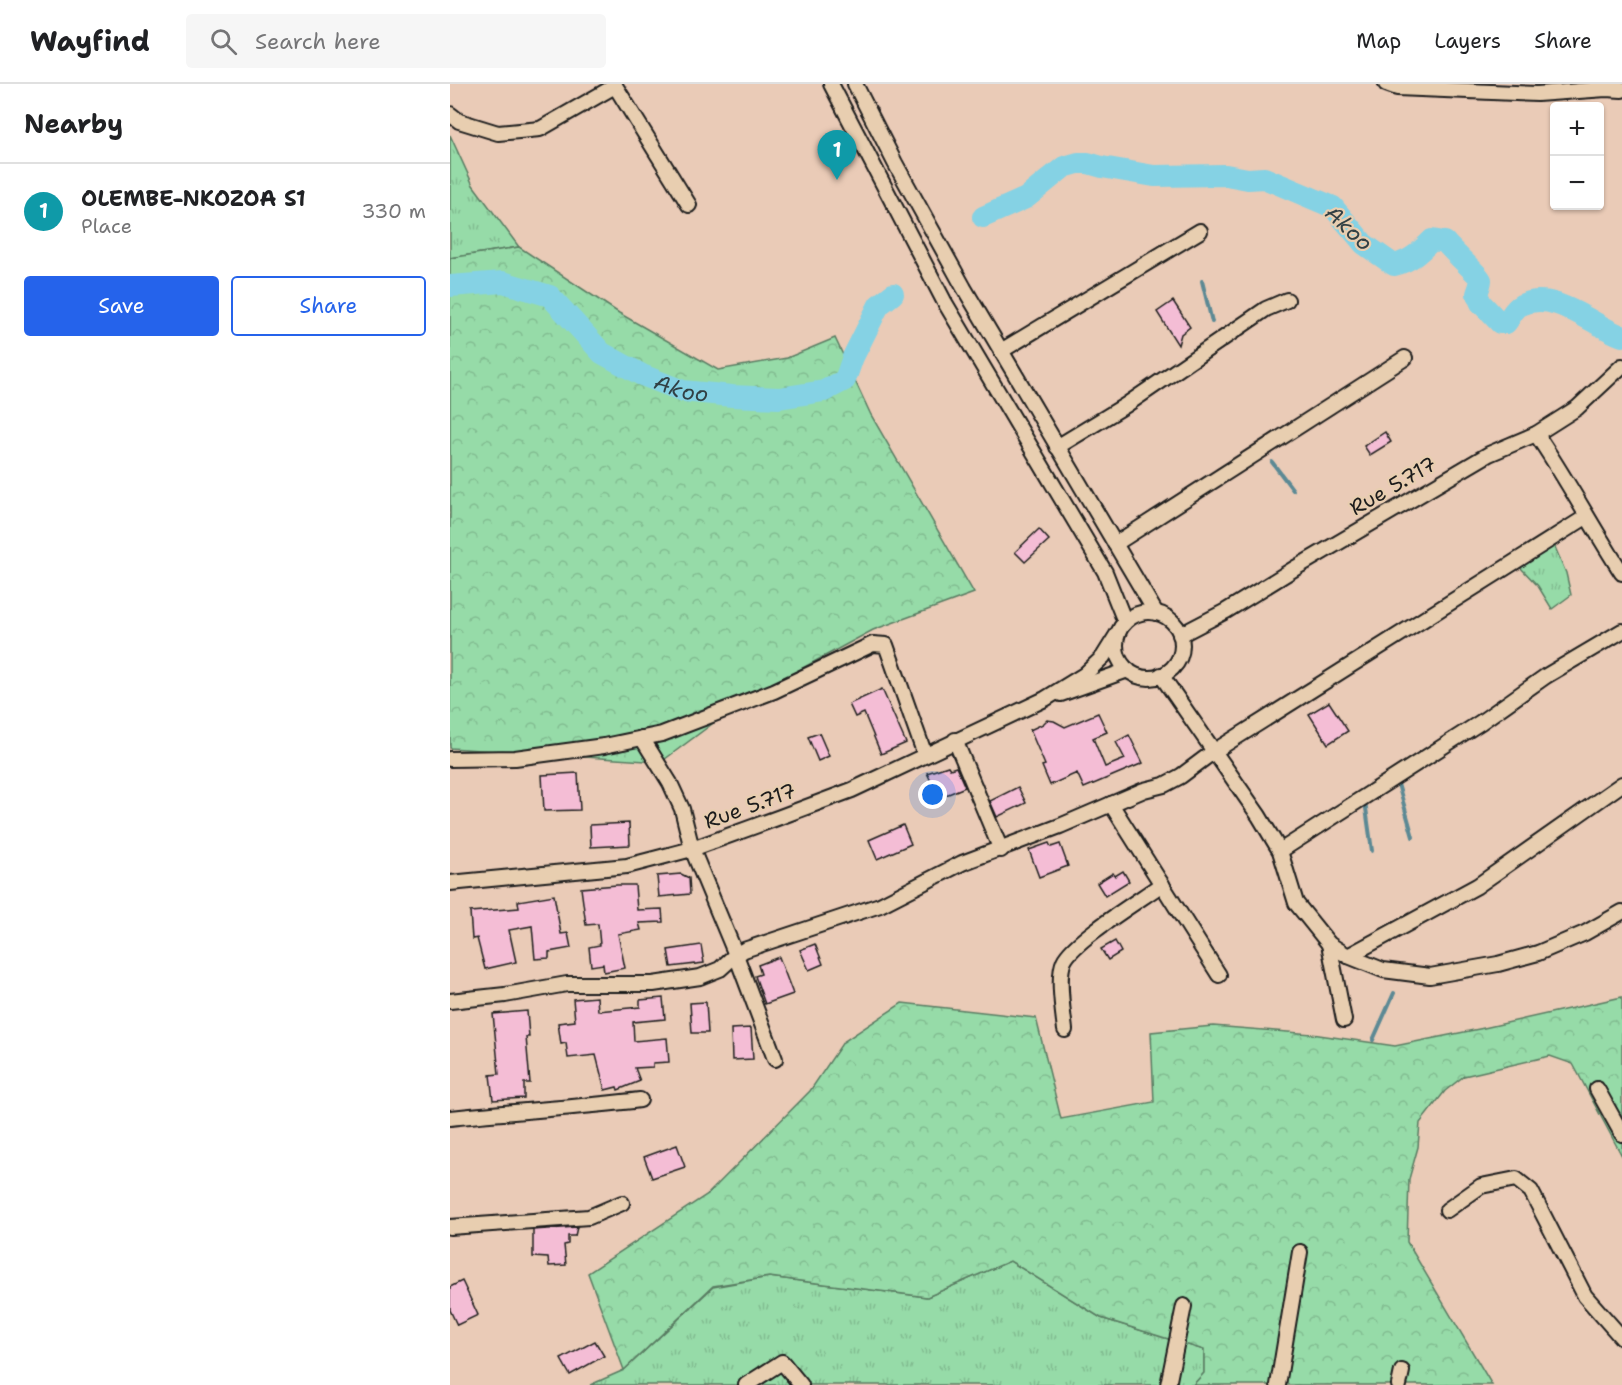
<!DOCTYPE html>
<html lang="en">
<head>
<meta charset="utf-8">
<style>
  :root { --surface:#fff; --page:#f6f6f6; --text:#202124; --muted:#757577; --line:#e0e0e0; --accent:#2563eb }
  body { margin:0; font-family:"Shantell Sans",sans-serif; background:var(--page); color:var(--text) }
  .controls { position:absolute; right:18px; top:18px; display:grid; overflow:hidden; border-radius:6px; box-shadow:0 2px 4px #0004 }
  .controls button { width:54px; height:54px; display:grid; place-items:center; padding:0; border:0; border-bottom:2px solid var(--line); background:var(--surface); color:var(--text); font:30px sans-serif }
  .you { position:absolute; left:483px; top:711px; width:21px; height:21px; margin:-15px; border:4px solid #fff; border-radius:50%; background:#1a73e8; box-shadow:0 0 0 9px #1a73e833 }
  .badge { display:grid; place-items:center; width:39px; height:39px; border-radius:50%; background:var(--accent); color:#fff; font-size:20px; font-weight:700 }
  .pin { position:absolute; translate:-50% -50px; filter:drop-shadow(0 2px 3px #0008) }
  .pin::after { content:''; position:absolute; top:32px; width:21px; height:18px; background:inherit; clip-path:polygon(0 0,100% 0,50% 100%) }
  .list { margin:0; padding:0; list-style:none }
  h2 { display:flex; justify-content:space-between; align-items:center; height:78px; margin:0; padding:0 24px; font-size:26px }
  h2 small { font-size:20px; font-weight:400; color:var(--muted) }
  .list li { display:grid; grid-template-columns:39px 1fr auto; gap:18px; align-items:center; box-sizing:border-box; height:96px; padding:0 24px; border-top:2px solid var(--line) }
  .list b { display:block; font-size:22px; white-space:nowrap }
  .list p { margin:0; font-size:20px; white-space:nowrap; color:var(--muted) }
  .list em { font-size:20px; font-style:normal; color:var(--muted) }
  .actions { display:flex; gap:12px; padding:18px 24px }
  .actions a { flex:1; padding:14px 0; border:2px solid var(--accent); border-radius:6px; text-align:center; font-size:21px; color:var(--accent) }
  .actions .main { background:var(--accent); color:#fff }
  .icon { flex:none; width:33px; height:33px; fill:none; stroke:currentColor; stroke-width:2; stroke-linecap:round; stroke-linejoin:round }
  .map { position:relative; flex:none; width:1172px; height:1301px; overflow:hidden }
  header { display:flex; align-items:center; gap:36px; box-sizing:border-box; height:84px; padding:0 30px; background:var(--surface); border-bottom:2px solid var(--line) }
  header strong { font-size:28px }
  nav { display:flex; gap:33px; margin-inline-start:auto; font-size:21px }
  .search { width:420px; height:54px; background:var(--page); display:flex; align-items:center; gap:15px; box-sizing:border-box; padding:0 21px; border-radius:6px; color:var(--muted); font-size:22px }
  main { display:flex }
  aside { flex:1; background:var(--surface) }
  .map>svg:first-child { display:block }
  .grass { fill:url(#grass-tufts); stroke:#597c62; stroke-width:1.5 }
  .forest { fill:url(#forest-crowns); stroke:#597c62; stroke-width:1.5 }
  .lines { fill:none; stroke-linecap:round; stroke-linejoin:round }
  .stream { stroke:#5b8994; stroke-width:4 }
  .river { stroke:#85d2e4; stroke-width:22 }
  .building { fill:#f4bdd5; stroke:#1c1c1c; stroke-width:1.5 }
  .minor-casing { stroke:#1c1c1c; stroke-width:18 }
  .minor { stroke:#e8ceb0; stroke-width:14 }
  .labels { text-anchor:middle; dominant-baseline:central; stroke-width:4.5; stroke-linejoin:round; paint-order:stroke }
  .street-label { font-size:21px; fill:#1c1c1c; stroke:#e8ceb0 }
  .water-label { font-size:22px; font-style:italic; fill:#314044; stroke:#e8ceb0 }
</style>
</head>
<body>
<header>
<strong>Wayfind</strong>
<div class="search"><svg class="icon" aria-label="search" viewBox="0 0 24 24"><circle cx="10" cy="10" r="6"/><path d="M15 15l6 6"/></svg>Search here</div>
<nav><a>Map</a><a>Layers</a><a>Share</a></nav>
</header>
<main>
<aside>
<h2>Nearby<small></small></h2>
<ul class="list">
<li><span class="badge" style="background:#0f9aa8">1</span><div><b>OLEMBE-NKOZOA S1</b><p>Place</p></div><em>330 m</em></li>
</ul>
<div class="actions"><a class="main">Save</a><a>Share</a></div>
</aside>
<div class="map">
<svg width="1172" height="1301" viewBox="0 0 1172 1301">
  <defs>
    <pattern id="grass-tufts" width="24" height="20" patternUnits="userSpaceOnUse" patternTransform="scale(1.5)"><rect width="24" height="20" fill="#96dba8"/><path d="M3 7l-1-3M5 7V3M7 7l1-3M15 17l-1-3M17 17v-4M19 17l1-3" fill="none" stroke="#81bb90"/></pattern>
    <pattern id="forest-crowns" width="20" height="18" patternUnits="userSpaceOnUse" patternTransform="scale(1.5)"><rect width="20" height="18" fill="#96dba8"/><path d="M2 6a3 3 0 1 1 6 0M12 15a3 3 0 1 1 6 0" fill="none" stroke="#81bb90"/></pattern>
  </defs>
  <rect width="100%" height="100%" fill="#eacbb7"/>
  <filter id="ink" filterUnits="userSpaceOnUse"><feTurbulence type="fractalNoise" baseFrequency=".0167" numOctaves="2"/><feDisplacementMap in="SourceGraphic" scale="12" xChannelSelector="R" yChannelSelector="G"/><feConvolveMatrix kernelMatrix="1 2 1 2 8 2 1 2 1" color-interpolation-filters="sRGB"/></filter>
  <g filter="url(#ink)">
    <!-- grass -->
    <g class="grass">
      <path d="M0 51 23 101 69 163 0 174Z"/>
      <path d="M1102 456 1116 489 1121 511 1102 525 1088 502 1070 483 1072 478Z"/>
      <path d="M560 1177 651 1234 754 1266V1289L743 1301H140L174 1286 263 1203 319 1193 477 1213Z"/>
    </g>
    <!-- forest -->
    <g class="forest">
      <path d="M69 163 169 229 268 286 337 274 385 254 421 331 524 509 423 546 297 614 211 678 0 664V174Z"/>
      <path d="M1172 913V1072L1123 980 1100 972 1014 992 995 1007 970 1039 968 1063 959 1095 957 1158 1042 1301H743L754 1289V1266L651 1234 560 1177 477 1213 319 1193 263 1202 174 1286 138 1189 258 1110 360 1007 393 958 452 919 586 934 611 1035 704 1018 701 948 763 942 862 950 945 962 1034 944Z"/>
    </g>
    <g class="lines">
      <!-- stream -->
      <g class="stream">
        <path d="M752 197 762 238"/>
        <path d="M822 378 843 406"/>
        <path d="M948 700 963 753"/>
        <path d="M915 717 922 767"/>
        <path d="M923 956 944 909"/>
      </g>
      <!-- river -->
      <g class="river">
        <path d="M533 133 576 114 614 83 628 79H638L652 83 704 92 776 91 798 95 814 94 883 123 914 160 944 181C961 177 970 168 982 156L995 158C1000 165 1030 192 1031 196 1031 200 1028 206 1027 210L1031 219 1050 239H1056C1061 233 1063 225 1071 221 1105 205 1141 241 1172 252"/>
        <path id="s1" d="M0 202 53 198 100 212 152 269 192 291 233 307 282 312 329 314 374 307 395 296 403 273 429 221 443 210"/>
      </g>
    </g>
    <!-- building -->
    <g class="building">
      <path d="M723 217 740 243 731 250 728 261 707 228Z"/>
      <path d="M935 348 941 358 920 371 914 362Z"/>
      <path d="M589 445 599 456 575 478 565 468Z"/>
      <path d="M432 605 456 659 431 670 414 629 405 633 399 620Z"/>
      <path d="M879 618 898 647 878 660 859 630Z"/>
      <path d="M648 629 657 648 643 654 655 683 675 675 666 658 679 651 693 679 634 704 627 689 600 701 592 682 595 681 580 646 593 640 597 636 604 637 615 643Z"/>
      <path d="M369 649 379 672 368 677 358 653Z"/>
      <path d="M498 682 500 685 506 683 515 703 489 714 477 689Z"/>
      <path d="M128 689 130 726 94 727 92 691Z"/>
      <path d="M568 703 576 719 547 733 540 717Z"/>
      <path d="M179 739 180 761 141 763 140 741Z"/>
      <path d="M453 741 461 760 427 775 419 756Z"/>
      <path d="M599 759 601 763 610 760 618 782 589 793 579 766Z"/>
      <path d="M673 787 679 797 655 812 647 799 663 789 665 792Z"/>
      <path d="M231 790 239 794 240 810 209 813 207 792Z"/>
      <path d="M167 801H185L187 826 212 825 213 838 189 839 191 846 168 850 175 884 154 888 153 880 141 882 139 863 150 861 148 840 136 841 131 804Z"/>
      <path d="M104 811 111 850 118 849 121 864 99 868V874L85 875 82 842 59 846 66 878 35 885 27 854 22 855 20 828 69 824 68 817Z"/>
      <path d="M665 857 671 868 658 876 651 865Z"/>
      <path d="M365 860 373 880 359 886 350 866Z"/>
      <path d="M251 861 254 879 221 883 218 866Z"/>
      <path d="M329 873 343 910 315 920 305 892 311 890 308 881Z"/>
      <path d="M147 913 148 927 190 923V916L213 914 215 935 183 938 184 957 217 954 219 978 203 979V983L185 984 190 997 168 1006 167 1003 155 1006 146 971 118 974 116 959 111 960 108 939 125 937 123 915Z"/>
      <path d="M256 918 258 949H242L240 919Z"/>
      <path d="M77 927 79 953H76L80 999H74V1014L43 1016 40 991 49 990 43 930Z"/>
      <path d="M301 944 303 975 282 976 281 945Z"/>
      <path d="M227 1061 235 1083 202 1094 194 1073Z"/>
      <path d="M127 1143 125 1152H118V1160L114 1161 116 1181 99 1182 98 1174 83 1173V1146Z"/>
      <path d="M12 1197 28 1231 7 1241 0 1226V1203Z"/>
      <path d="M145 1257 154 1272 120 1291 111 1275Z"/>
    </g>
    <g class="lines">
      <defs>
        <g id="minor">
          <path d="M164 0 239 121"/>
          <path d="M381 0 494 217 655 488 675 538"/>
          <path d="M405 0 445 79 514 204 706 529"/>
          <path d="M936 0 947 4 1087 10 1156 5 1172 6"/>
          <path d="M0 30 9 37 48 49 90 45 165 2"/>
          <path d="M551 267 750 147"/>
          <path d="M1086 350C1117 395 1142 443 1172 489"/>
          <path d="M607 363 676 321 816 225 837 216"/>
          <path d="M665 460 955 274"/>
          <circle cx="699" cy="561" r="33"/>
          <path d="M730 551 776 527 847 483 1039 370 1086 350 1127 324 1172 282"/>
          <path d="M711 591 809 732 830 767 846 819 879 860 898 872 933 886 980 892 1048 880 1088 869 1135 849 1172 828"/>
          <path d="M611 610 678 586"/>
          <path d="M192 654 220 699 232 725 242 765 286 871 325 975"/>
          <path d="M505 656 551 766"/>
          <path d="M0 675 65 674 154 662 212 650 324 607 423 560 436 561 475 671"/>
          <path d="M661 720 769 891"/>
          <path d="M830 767 1031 638 1096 592 1172 547"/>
          <path d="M0 799 177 782 242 765 330 733 402 706 595 615 634 591 653 573 668 549"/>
          <path d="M879 860 894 936"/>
          <path d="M898 872 1027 802 1172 700"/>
          <path d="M0 917 55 911 117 900H203L250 893 270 885 281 875 294 866 430 821 512 779 610 742 694 706 714 701 731 692 763 668 1136 433"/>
          <path d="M615 946C613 928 607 892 614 877 624 856 690 816 712 800"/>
          <path d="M1147 1005 1172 1050"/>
          <path d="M0 1034C63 1027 127 1024 190 1016"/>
          <path d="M997 1126 1031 1102 1066 1095 1081 1107 1135 1212 1172 1254"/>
          <path d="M0 1143 139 1133 172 1119"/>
          <path d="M296 1301 332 1278 351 1301"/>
          <path d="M718 1301 734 1222"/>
          <path d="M828 1301 850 1168"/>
          <path d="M949 1301 952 1287"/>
        </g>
      </defs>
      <!-- minor casing -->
      <use href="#minor" class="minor-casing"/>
      <!-- minor -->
      <use href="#minor" class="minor"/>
    </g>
  </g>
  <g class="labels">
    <!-- street labels -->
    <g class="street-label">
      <text transform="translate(943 402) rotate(-30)">Rue 5.717</text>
      <text transform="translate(300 722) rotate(-20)">Rue 5.717</text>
    </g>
    <!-- water labels -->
    <g class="water-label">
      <text transform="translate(899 144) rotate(43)">Akoo</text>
      <text stroke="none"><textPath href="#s1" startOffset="267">Akoo</textPath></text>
    </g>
  </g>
</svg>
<div class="controls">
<button>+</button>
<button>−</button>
</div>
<div class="you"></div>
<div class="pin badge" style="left:387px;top:96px;background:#0f9aa8">1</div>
</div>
</main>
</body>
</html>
